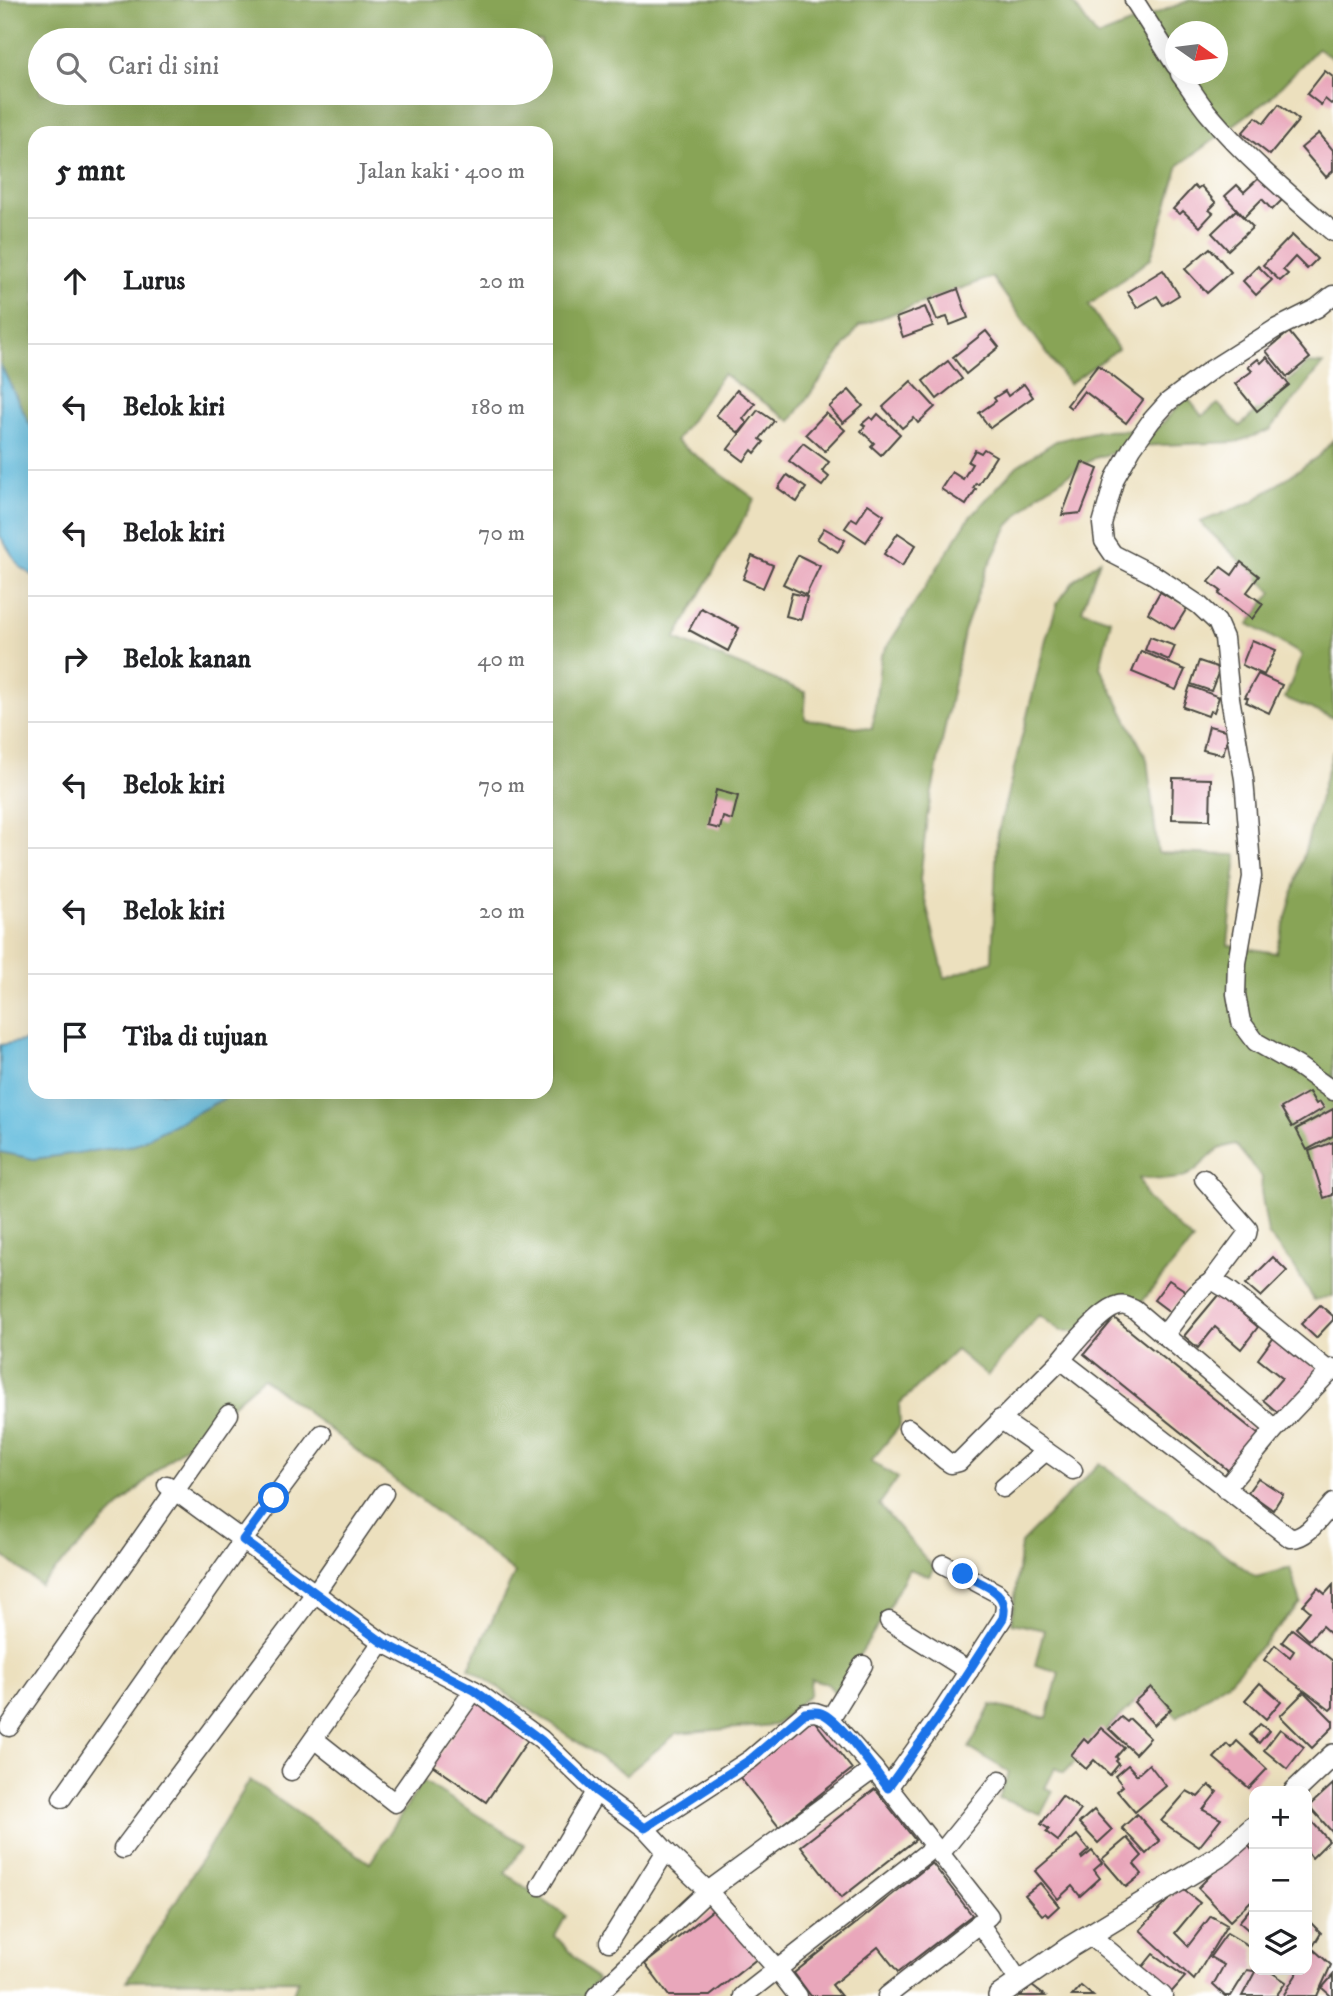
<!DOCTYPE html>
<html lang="id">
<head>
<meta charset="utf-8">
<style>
  :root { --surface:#fff; --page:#f2f2f2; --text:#202124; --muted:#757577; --line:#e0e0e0 }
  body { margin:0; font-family:"IM FELL DW Pica",serif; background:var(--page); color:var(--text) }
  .controls { position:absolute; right:21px; bottom:21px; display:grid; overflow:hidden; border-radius:14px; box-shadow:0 7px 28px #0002 }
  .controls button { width:63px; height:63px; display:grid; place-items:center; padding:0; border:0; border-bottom:2px solid var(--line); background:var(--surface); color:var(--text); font:35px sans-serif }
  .compass { position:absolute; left:1165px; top:21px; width:63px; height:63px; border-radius:50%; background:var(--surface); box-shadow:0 7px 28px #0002; rotate:104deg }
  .stop { position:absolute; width:21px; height:21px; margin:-16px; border:5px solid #1a73e8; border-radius:50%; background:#fff }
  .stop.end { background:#1a73e8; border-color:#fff; box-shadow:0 2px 7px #0008 }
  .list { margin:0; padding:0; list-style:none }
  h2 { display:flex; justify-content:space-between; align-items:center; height:91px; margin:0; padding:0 28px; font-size:30px }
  h2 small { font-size:23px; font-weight:400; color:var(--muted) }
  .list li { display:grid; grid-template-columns:46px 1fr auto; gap:21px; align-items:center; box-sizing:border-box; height:126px; padding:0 28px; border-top:2px solid var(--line) }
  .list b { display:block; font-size:26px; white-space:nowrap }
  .list em { font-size:23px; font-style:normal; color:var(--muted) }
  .icon { flex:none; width:38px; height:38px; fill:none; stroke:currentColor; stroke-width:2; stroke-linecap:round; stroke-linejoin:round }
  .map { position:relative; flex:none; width:1333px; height:1996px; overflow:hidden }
  .search { position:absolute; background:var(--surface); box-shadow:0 7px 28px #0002; left:28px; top:28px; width:525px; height:77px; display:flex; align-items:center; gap:18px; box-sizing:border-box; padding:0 24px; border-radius:38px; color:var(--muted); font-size:26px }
  .panel { position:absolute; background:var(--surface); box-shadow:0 7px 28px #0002; left:28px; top:126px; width:525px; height:973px; border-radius:21px }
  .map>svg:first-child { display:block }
  .forest { fill:#88a456; stroke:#5a6840; stroke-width:2; fill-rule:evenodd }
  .water { fill:#5ebadc; stroke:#447284; stroke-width:2 }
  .building { fill:#e9a7bb }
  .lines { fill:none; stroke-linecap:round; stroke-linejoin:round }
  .minor-casing { stroke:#484641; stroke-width:21 }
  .tertiary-casing { stroke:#484641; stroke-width:24 }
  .minor { stroke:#fff; stroke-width:18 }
  .tertiary { stroke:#fff; stroke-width:21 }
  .route { stroke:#1a73e8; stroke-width:9 }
</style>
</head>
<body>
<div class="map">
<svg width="1333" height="1996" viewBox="0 0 1333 1996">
  <rect width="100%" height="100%" fill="#fff"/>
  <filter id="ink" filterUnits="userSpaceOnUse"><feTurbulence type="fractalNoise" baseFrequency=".0143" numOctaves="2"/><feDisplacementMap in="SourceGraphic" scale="14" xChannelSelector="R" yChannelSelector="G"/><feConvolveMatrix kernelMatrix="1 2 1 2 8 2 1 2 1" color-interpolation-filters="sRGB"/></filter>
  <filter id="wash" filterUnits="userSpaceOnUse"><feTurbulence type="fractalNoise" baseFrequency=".00686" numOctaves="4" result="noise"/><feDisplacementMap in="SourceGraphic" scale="28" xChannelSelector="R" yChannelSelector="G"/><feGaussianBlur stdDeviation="1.57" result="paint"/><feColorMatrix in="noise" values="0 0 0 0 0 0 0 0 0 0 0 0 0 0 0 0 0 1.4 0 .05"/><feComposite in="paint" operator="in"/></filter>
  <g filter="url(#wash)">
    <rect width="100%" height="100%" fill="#ece0be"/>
    <!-- forest -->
    <g class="forest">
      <path d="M0 0H1071L1097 37 1190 0H1333V59L1318 48 1269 99 1179 165 1151 258 1089 305 1118 349 1069 384 992 277 859 326 791 421 723 374 676 441 755 499 675 639 805 692V719L872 729 881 656 969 518 1017 466 1056 441 1098 431 1156 430 1187 397 1202 416 1218 404 1240 426 1308 363 1323 364 1270 430 1237 442 1136 446 1095 458 1039 494 1008 526 986 571 964 632 927 817 920 880 945 978 992 961 997 837 1046 639 1058 602 1074 581 1100 560 1082 610 1111 620 1100 667 1147 759 1158 853 1237 855 1228 945 1276 953 1333 751V1296L1314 1300 1294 1267 1268 1234 1261 1191 1262 1177 1235 1144C1208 1150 1213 1157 1194 1171 1180 1183 1156 1179 1139 1178L1147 1198 1193 1241 1139 1305 1126 1293 1079 1331H1061L1039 1315 987 1376 956 1350 899 1404 900 1426 871 1461 898 1478 879 1505 934 1568 929 1576 909 1569 882 1620 835 1693 827 1683 811 1679 809 1695 775 1725 677 1733 626 1775 469 1668 515 1573 263 1378 154 1473 40 1585 0 1553V1152L34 1159 134 1145 236 1092H546V133H35V435L0 364ZM1176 32H1218V74H1176ZM40 40H541V93H40Z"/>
      <path d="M1333 440V718L1285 698 1302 655 1249 624 1272 592 1200 522 1252 502 1320 455Z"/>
      <path d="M1100 1463 1256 1577 1290 1568 1301 1603 1229 1681 1177 1717 1150 1687 1064 1773 1055 1768 1045 1788 1053 1791 1041 1814 999 1798 1009 1772 969 1748 991 1705 1047 1718 1059 1672 1035 1665 1044 1630 1012 1623 1021 1543Z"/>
      <path d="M250 1780 370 1863 423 1781 525 1845 505 1873 566 1916 555 1936 597 1979 585 1996H292L298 1980 127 1981Z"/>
    </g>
    <!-- water -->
    <g class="water">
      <path d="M0 364 35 435V577L20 567 0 536Z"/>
      <path d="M35 1034V1092H236L135 1145 34 1159 0 1152V1045L23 1041Z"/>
    </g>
    <g id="blocks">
      <!-- building -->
      <g class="building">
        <path d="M1325 71 1333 77V102L1331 104 1325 99 1321 105 1307 94Z"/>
        <path d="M1279 104 1299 120 1270 155 1242 133 1256 117 1264 123Z"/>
        <path d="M1319 133 1333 150V171L1326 177 1301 148Z"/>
        <path d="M1262 175 1284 198 1272 210 1262 199 1244 217 1225 196 1237 185 1244 192Z"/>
        <path d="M1194 186 1197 189 1201 186 1216 203 1209 210 1213 213 1200 227 1183 211 1180 214 1173 209Z"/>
        <path d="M1236 210 1253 227 1228 250 1212 233Z"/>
        <path d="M1292 235 1317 259 1307 269 1295 257 1283 270 1288 274 1280 281 1263 265Z"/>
        <path d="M1210 248 1231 272 1207 293 1185 269Z"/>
        <path d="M1258 266 1272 280 1256 295 1243 281Z"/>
        <path d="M1163 270 1179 295 1163 305 1157 296 1137 308 1127 292Z"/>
        <path d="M958 289 968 318 950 325 947 317 937 320 929 300Z"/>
        <path d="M925 307 933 326 903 337 896 318Z"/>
        <path d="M986 331 999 347 966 374 953 357Z"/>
        <path d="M1289 332 1310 358 1287 377 1266 351Z"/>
        <path d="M1267 357 1289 385 1257 411 1235 384 1252 371 1248 367 1258 359 1261 363Z"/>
        <path d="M948 361 962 379 937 399 923 381Z"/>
        <path d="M1098 365 1143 400 1126 423 1084 391 1071 408 1067 405Z"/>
        <path d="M911 381 935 407 918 423 914 418 902 428 883 407Z"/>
        <path d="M1024 384 1033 397 990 428 979 413 996 401 994 398 1005 391 1008 396Z"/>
        <path d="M737 390 755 404 743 419 747 423 739 433 716 415Z"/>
        <path d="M849 390 863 406 843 423 829 407Z"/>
        <path d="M758 410 774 421 760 439 764 442 755 453 752 450 744 461 728 449Z"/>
        <path d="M826 413 845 430 825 451 806 434Z"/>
        <path d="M878 414 900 434 881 455 871 446 874 443 861 431 865 426 862 424 870 417 873 420Z"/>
        <path d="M803 443 829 462 822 471 829 477 822 486 789 461Z"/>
        <path d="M984 449 996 456 978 485 976 483 973 488 976 489 966 505 941 489 952 472 963 479 972 464 968 462 975 450 981 453Z"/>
        <path d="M1082 462 1098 469 1081 513 1062 515Z"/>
        <path d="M787 475 806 488 797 502 778 488Z"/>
        <path d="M868 504 884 515 866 542 845 528 852 518 857 521Z"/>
        <path d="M824 528 845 540 838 552 817 539Z"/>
        <path d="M898 533 916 545 902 566 884 554Z"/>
        <path d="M798 555 820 566 806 595 783 584Z"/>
        <path d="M752 556 773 565 763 588 743 579Z"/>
        <path d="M1241 562 1259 576 1247 592 1263 604 1252 619 1219 594 1221 591 1209 582 1221 567 1232 575Z"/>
        <path d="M1160 592 1187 608 1174 629 1148 613Z"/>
        <path d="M792 593 807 597 801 620 786 616Z"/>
        <path d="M701 608 739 628 728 651 689 630Z"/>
        <path d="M1150 637 1175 646 1169 660 1145 650Z"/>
        <path d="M1252 640 1276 650 1264 675 1242 665Z"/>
        <path d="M1141 651 1185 670 1176 690 1132 672Z"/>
        <path d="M1199 661 1220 668 1211 691 1191 684Z"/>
        <path d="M1258 674 1282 685 1269 713 1246 702 1248 698 1245 697Z"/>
        <path d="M1190 686 1219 697 1214 712 1210 711 1208 716 1183 707Z"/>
        <path d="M1209 726 1229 731 1223 755 1203 750Z"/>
        <path d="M1173 778 1211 779 1210 820 1172 819Z"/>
        <path d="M716 790 738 796 732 820 723 817 720 829 708 826Z"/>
        <path d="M1309 1092 1316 1104 1320 1102 1324 1108 1292 1127 1281 1108Z"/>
        <path d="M1333 1109V1136L1307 1150 1296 1129Z"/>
        <path d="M1333 1142V1195L1324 1198 1309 1151Z"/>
        <path d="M1273 1257 1287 1271 1261 1297 1246 1284Z"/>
        <path d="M1169 1280 1186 1291 1170 1312 1154 1300Z"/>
        <path d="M1219 1294 1258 1327 1241 1349 1215 1327 1198 1348 1184 1336Z"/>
        <path d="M1320 1305 1333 1316V1320L1316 1338 1301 1324Z"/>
        <path d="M1114 1318 1264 1439 1234 1475 1084 1354Z"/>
        <path d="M1275 1336 1321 1371 1284 1418 1263 1400 1282 1378 1258 1359Z"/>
        <path d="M1258 1478 1283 1494 1273 1510 1248 1492Z"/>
        <path d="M1333 1585V1636L1322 1626 1309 1640 1296 1628 1310 1611 1303 1605 1318 1588 1325 1594Z"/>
        <path d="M1292 1629 1333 1661V1707L1330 1710 1264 1660 1275 1645 1290 1657 1294 1651 1282 1642Z"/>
        <path d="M1260 1683 1281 1701 1266 1719 1245 1700Z"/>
        <path d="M1151 1687 1171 1709 1154 1725 1134 1702Z"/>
        <path d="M1304 1692 1333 1721V1727L1312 1748 1280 1716Z"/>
        <path d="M478 1697 532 1734 486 1802 432 1765Z"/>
        <path d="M1121 1717 1127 1722 1130 1719 1150 1738 1135 1754 1109 1729Z"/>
        <path d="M812 1718 852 1769 779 1827 738 1775Z"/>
        <path d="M1260 1724 1269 1731 1259 1743 1250 1735Z"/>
        <path d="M1101 1728 1124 1748 1116 1757 1118 1759 1116 1761 1119 1764 1110 1775 1094 1760 1086 1769 1071 1755 1084 1739 1088 1743Z"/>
        <path d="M1280 1729 1304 1747 1287 1769 1264 1750Z"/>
        <path d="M1237 1741 1267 1769 1249 1788 1214 1758 1227 1744 1231 1748Z"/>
        <path d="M1149 1764 1166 1786 1135 1812 1117 1791 1123 1786 1115 1776 1128 1765 1137 1775Z"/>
        <path d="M1333 1784V1833L1309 1806Z"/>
        <path d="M1209 1785 1217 1792 1203 1810 1221 1819 1199 1847 1161 1821 1187 1791 1198 1797Z"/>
        <path d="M875 1789 915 1840 841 1898 801 1846Z"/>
        <path d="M1062 1796 1081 1810 1058 1841 1046 1832 1049 1829 1041 1824Z"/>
        <path d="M1094 1810 1112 1830 1098 1843 1079 1823Z"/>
        <path d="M1137 1814 1160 1841 1146 1854 1122 1828Z"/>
        <path d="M1307 1816 1329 1841 1312 1858 1307 1851Z"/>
        <path d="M1077 1835 1089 1850 1081 1857 1082 1859 1092 1851 1102 1863 1094 1870 1100 1878 1080 1896 1072 1886 1058 1899 1035 1871Z"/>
        <path d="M1127 1838 1142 1856 1134 1864 1142 1874 1126 1887 1102 1859Z"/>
        <path d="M1244 1841 1254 1852V1898L1230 1921 1198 1888Z"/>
        <path d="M932 1863 972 1915 898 1972 878 1947 832 1985 841 1996H811L794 1973Z"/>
        <path d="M1040 1883 1059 1906 1048 1916 1045 1913 1042 1915 1025 1895Z"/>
        <path d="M1180 1887 1200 1903 1175 1933 1188 1946 1211 1916 1227 1925 1194 1980 1140 1930Z"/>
        <path d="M1254 1904V1935L1239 1922Z"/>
        <path d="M718 1906 758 1958 710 1996H669L645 1964Z"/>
        <path d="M1307 1919 1321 1933 1312 1948 1331 1965 1317 1996H1283L1299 1970H1307Z"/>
        <path d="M1227 1933 1254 1949V1971L1247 1970 1231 1996H1225L1213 1985 1224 1965 1210 1957Z"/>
        <path d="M1153 1954 1185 1977 1168 1996 1141 1969Z"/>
        <path d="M1256 1970H1268L1286 1982 1276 1996H1242Z"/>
        <path d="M1333 1975V1996H1331L1322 1988Z"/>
        <path d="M1028 1983 1045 1996H1018Z"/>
        <path d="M1081 1986 1093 1996H1072Z"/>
      </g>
    </g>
  </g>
  <g filter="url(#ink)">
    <use href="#blocks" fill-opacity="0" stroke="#484641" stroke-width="2"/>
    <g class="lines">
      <defs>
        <g id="minor">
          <path d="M1134 0 1176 66"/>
          <path d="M1180 74C1190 87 1198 101 1208 113 1245 157 1290 195 1333 232"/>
          <path d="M1333 295 1317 308 1275 329 1212 369 1168 402 1151 421 1132 448 1115 478 1102 524 1104 541 1113 554 1154 575 1199 605 1217 622 1224 638 1230 698 1244 779 1252 877 1237 963 1236 994 1241 1022 1256 1042 1298 1066 1333 1091"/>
          <path d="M1204 1179 1248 1229 1247 1234 1211 1282"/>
          <path d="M1164 1335C1176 1321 1198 1285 1214 1281L1230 1291 1330 1372"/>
          <path d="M1061 1360C1072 1346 1102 1309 1119 1306 1125 1304 1130 1308 1135 1310L1275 1429"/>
          <path d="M1000 1419 1073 1470"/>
          <path d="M908 1428 945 1460 951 1464 959 1462 1061 1360 1290 1538C1307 1540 1323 1514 1333 1503"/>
          <path d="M167 1485 382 1642 474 1690 541 1739 596 1792 645 1828 666 1851 708 1891 778 1970 798 1996"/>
          <path d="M1003 1488 1046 1451"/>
          <path d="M1225 1489 1275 1429 1333 1368"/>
          <path d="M889 1621 969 1671"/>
          <path d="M830 1719 863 1665"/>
          <path d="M9 1727 229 1414"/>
          <path d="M314 1739 395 1803 474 1690"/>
          <path d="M291 1771 382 1642"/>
          <path d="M888 1788 940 1715 1003 1618C1006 1606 1006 1601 997 1593L943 1564"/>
          <path d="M62 1798 243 1540 322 1434"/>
          <path d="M645 1828 751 1759 805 1713 815 1712 827 1716 874 1769 989 1916 887 1996"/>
          <path d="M123 1849 316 1592 384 1493"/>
          <path d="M940 1854 1000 1780"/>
          <path d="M540 1886 596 1792"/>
          <path d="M979 1923 1020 1982"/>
          <path d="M1090 1935 1163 1996"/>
          <path d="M609 1942 666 1851"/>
          <path d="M596 1996 708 1891 874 1769"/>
          <path d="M743 1996 934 1847"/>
        </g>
        <g id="tertiary">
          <path d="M1295 1791 1333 1755"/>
          <path d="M999 1996 1070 1947 1223 1854 1254 1827"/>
        </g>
      </defs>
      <!-- minor casing -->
      <use href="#minor" class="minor-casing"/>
      <!-- tertiary casing -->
      <use href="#tertiary" class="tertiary-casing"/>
      <!-- minor -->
      <use href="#minor" class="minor"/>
      <!-- tertiary -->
      <use href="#tertiary" class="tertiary"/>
    </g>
  </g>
  <g class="lines" filter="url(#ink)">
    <!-- route -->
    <path class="route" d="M274 1498 243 1540 382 1642 474 1690 541 1740 597 1792 645 1828 751 1759 805 1713C810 1712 816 1711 821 1713 839 1719 875 1771 888 1788L940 1715 1003 1618C1010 1591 983 1585 963 1574"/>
  </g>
</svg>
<div class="controls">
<button>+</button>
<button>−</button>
<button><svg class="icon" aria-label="layers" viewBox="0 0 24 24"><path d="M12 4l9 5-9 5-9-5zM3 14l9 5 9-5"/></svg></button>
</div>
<svg class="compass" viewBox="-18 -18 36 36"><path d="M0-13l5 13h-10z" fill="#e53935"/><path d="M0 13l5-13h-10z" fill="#757577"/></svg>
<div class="stop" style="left:274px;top:1498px"></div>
<div class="stop end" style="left:963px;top:1574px"></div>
<div class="search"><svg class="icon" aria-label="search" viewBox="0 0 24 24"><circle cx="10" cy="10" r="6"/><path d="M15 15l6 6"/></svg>Cari di sini</div>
<section class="panel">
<h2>5 mnt<small>Jalan kaki · 400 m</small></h2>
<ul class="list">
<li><svg class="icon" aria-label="ahead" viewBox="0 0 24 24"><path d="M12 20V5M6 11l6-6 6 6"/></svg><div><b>Lurus</b></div><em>20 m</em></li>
<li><svg class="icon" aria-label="left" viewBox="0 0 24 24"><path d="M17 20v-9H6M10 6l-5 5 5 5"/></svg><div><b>Belok kiri</b></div><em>180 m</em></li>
<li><svg class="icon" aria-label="left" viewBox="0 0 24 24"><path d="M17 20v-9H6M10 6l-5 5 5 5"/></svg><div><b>Belok kiri</b></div><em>70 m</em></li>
<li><svg class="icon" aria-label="right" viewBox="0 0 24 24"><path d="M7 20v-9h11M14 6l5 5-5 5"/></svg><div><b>Belok kanan</b></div><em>40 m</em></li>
<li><svg class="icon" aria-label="left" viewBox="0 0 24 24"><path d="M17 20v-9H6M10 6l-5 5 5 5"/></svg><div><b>Belok kiri</b></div><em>70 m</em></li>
<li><svg class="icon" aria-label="left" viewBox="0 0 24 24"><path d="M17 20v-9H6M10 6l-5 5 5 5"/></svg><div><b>Belok kiri</b></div><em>20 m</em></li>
<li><svg class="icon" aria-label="arrive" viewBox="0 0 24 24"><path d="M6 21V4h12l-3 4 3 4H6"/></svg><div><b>Tiba di tujuan</b></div></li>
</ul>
</section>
</div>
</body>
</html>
